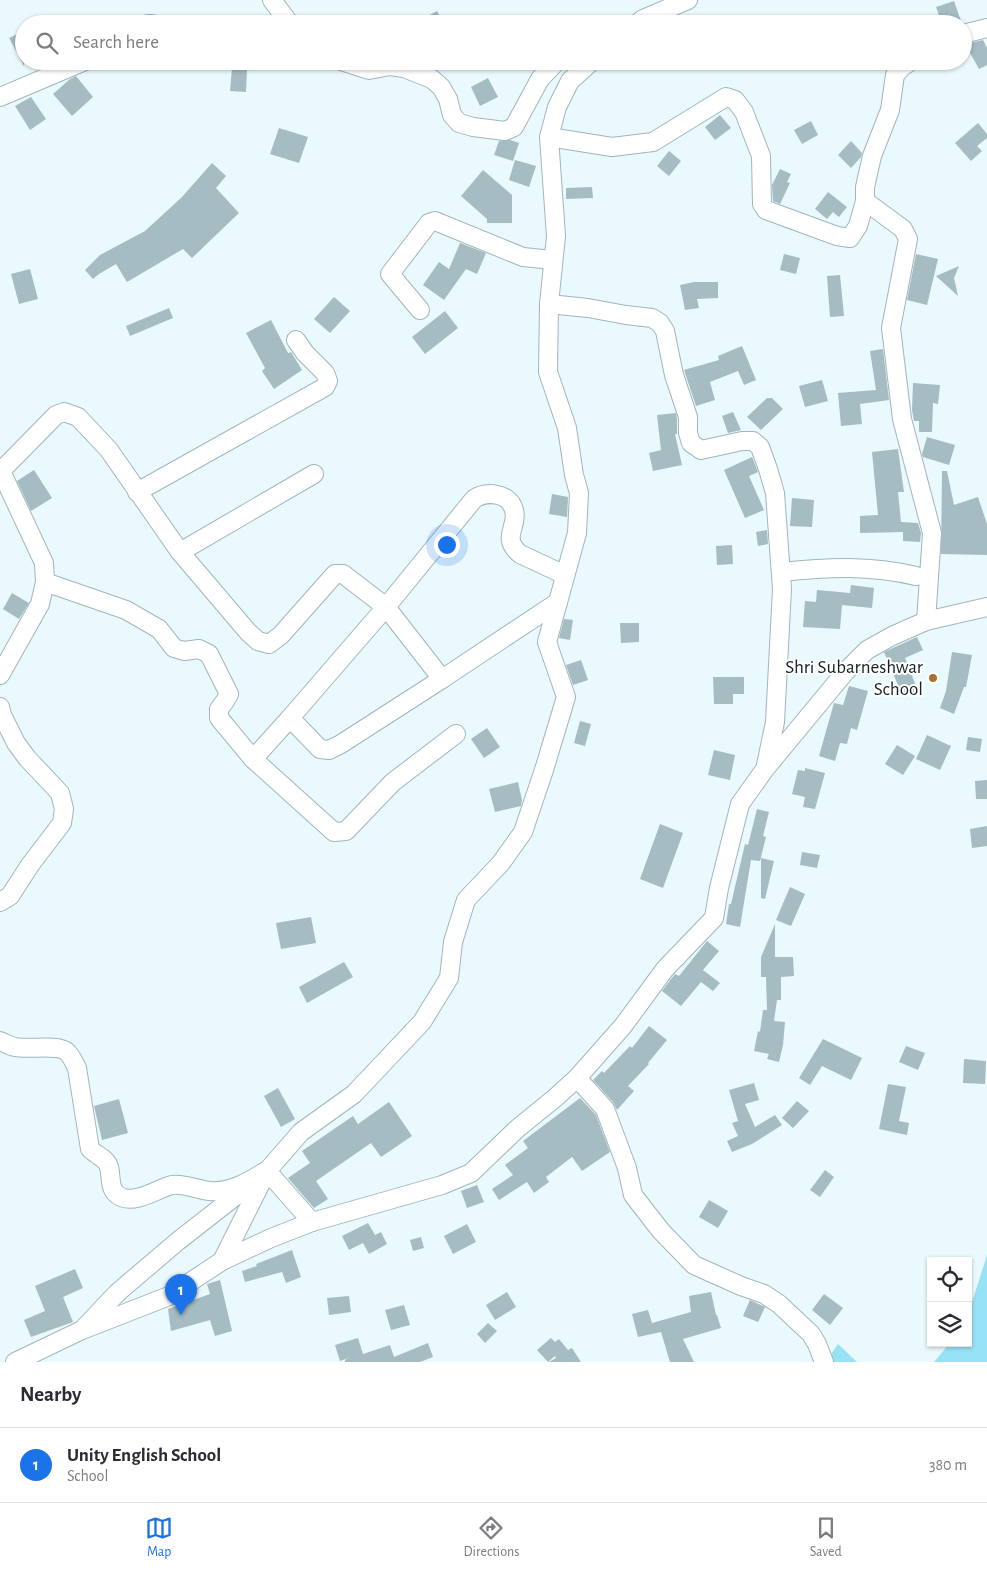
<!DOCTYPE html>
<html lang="en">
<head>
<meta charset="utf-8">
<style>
  :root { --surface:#fff; --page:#f2f2f3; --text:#2b2b33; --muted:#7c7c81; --line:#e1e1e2; --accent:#1a73e8 }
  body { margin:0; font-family:"Alegreya Sans",sans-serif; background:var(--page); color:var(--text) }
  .controls { position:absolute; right:15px; bottom:15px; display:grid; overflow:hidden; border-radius:0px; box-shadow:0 1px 4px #0004 }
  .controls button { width:45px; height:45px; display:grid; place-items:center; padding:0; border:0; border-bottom:1px solid var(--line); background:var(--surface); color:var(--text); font:25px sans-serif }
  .you { position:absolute; left:446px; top:544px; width:18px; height:18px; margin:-12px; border:4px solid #fff; border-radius:50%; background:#1a73e8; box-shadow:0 0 0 8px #1a73e833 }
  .badge { display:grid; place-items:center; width:32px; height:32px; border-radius:50%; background:var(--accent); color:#fff; font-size:16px; font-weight:700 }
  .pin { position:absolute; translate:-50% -41px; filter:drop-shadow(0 1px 2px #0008) }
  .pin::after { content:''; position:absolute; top:26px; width:18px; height:15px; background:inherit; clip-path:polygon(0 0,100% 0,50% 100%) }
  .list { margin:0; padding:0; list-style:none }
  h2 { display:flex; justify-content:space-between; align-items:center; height:65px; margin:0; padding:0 20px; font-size:21px }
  h2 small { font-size:16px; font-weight:400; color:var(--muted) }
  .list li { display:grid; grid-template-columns:32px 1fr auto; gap:15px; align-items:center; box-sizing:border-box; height:75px; padding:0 20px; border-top:1px solid var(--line) }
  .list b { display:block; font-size:19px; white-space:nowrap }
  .list p { margin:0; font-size:16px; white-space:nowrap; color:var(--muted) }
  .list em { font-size:16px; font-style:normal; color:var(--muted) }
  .icon { flex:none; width:28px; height:28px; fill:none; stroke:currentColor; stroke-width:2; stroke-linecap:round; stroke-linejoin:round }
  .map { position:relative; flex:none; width:987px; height:1362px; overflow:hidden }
  .search { position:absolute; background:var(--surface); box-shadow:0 1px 4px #0004; left:15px; right:15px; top:15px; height:55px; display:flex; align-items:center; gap:12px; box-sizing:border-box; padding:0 18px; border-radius:28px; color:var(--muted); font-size:19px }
  .sheet { height:140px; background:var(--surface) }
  nav { display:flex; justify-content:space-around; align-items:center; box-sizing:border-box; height:70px; border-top:1px solid var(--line); background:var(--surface); font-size:14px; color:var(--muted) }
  nav a { display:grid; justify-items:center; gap:2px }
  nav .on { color:var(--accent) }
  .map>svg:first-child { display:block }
  .green { fill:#97e2f4 }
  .building { fill:#a4bcc2 }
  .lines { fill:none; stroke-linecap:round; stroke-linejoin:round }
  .minor-casing { stroke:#9eb6bc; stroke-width:20 }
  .minor { stroke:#fff; stroke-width:18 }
  .poi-dot { fill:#ac7032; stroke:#fff; stroke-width:2 }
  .labels { text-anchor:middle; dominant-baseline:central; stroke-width:4; stroke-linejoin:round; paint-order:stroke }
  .poi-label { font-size:19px; fill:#162022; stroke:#fff; text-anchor:end }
</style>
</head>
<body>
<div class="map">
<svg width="987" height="1362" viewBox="0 0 987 1362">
  <rect width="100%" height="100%" fill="#eaf9fd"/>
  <!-- green -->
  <g class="green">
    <path d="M987 1255V1362H934L950 1343H968V1315Z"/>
    <path d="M838 1344 857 1362H828L827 1360Z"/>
  </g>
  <!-- building -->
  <g class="building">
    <path d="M954 1 961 21 953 24H942L936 7Z"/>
    <path d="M437 11 444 24H413Z"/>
    <path d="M24 31V66L9 38Z"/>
    <path d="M983 40 987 48V65L979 69 965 44Z"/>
    <path d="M232 68 247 69 246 92 230 91Z"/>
    <path d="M76 76 93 97 72 116 53 94 70 79Z"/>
    <path d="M488 78 498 97 480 106 471 87Z"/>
    <path d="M31 97 46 119 30 130 15 106Z"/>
    <path d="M720 115 731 128 715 140 705 127Z"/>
    <path d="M811 121 818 135 802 144 794 130Z"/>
    <path d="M978 123 987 134V138L977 146 982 151 971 161 955 143Z"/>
    <path d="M279 128 308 137 299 163 270 154Z"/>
    <path d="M510 140 519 143 513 161 494 155 499 141Z"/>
    <path d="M851 141 862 153 861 157 851 168 838 155Z"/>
    <path d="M669 151 681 161 669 176 657 166Z"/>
    <path d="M515 160 536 166 529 187 509 180Z"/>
    <path d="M212 163 226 176 216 188 239 213 192 258 183 249 127 282 116 264 99 274 93 279 85 270 100 255 145 231 182 197Z"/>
    <path d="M780 169 791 174 787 182 790 183 780 204 773 201 772 185Z"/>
    <path d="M483 170 512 195V223H487V219L461 196Z"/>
    <path d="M592 187 593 198 566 199V188Z"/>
    <path d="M828 192 847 207 839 217 833 212 827 219 815 209Z"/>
    <path d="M460 243 486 253 477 274 466 269 444 300 423 285 439 262 449 269Z"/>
    <path d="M784 254 800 258 796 274 780 270Z"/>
    <path d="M916 254 938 259 927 305 907 300Z"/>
    <path d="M959 266 954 278 958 296 936 276Z"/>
    <path d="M30 269 38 299 19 304 11 274Z"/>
    <path d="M840 275 844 316 830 317 827 276Z"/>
    <path d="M694 282H718V298L697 299 699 308 685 310 680 285Z"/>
    <path d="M334 297 350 311 330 333 314 319Z"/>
    <path d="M169 308 173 318 130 336 126 326Z"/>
    <path d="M445 311 458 328 425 354 412 337Z"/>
    <path d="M271 320 288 353 291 352 302 370 274 389 262 371 265 368 246 333Z"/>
    <path d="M742 346 756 380 744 385 738 371 710 382 715 400 696 406 684 370 719 360 718 356Z"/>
    <path d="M883 349 889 400 860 404 862 424 841 426 838 393 876 390 870 351Z"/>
    <path d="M822 380 828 401 805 407 799 386Z"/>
    <path d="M913 383 940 385 938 404 933 403 932 432H919V421H914L912 410Z"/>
    <path d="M767 398H772L783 409 761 430 747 417Z"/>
    <path d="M733 412 741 430 728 433 722 416Z"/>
    <path d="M676 413 677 419V434H675L682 465 653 471 649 453 661 450 657 415Z"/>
    <path d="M927 437 955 445 949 465 923 457 922 454Z"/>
    <path d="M898 449 904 492H898L901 522 918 523 921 533 920 542 903 541V532L860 533V516L878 515 872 452Z"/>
    <path d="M752 457 758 472 749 476 764 510 745 518 724 470Z"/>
    <path d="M34 470 52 498 31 511 17 481Z"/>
    <path d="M942 471H947L954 505 978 497 987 524V555L941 554Z"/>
    <path d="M552 494 568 497 567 517 549 514Z"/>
    <path d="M792 498 814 500 812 527 790 526Z"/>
    <path d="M767 530 768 544 758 546 756 532Z"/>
    <path d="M732 545 733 564 717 565 716 546Z"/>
    <path d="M851 585 874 588 872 608 842 605 840 629 803 627 805 601 816 602 817 590 850 593Z"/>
    <path d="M12 593 29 603 19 619 3 609Z"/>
    <path d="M564 619 573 620 570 640 559 638Z"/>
    <path d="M620 623H639V642L621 643Z"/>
    <path d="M917 637 923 650 905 658 918 691 903 697 884 652Z"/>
    <path d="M952 652 972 655 966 687H964L954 714 940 708 946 691Z"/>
    <path d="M581 660 588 680 573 685 566 665Z"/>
    <path d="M713 677H744V694H733V704H714Z"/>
    <path d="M849 686 868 691 857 730 851 728 847 744 840 743 835 761 819 756 834 703 843 705Z"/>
    <path d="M580 721 591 724 585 746 574 743Z"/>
    <path d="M487 728 500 747 484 758 471 739Z"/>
    <path d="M927 735 951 746 940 770 916 759Z"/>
    <path d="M968 737 982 739 980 752 966 750Z"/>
    <path d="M897 745 915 756 903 775 885 764Z"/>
    <path d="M714 750 735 755 730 780 708 775Z"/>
    <path d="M805 768 825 773 815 809 803 807 805 797 792 794 798 770 805 771Z"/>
    <path d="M987 780V799H976L975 781Z"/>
    <path d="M518 782 522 800 521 806 495 812 489 789Z"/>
    <path d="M757 809 769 812 763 836 766 837 760 861 751 860 740 927 726 924 729 904H731L745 844 748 845Z"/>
    <path d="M660 824 683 833 663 888 640 879Z"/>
    <path d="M987 826V846L972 848 970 829Z"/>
    <path d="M802 852 820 855 817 868 800 865Z"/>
    <path d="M761 858 774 861 765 899 761 898Z"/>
    <path d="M790 887 805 894 791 926 776 920Z"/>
    <path d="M311 917 316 943 281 949 276 923Z"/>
    <path d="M775 924V957H793L794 976 781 977V1000H777L774 1021 785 1022 783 1045 779 1062 767 1059 769 1054 754 1051 758 1031 760 1032 763 1010H767L766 977H761V957Z"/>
    <path d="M707 941 719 951 703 970 720 983 713 991 701 982 681 1006 662 991 675 974 679 976Z"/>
    <path d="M344 962 353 977 307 1003 299 987Z"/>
    <path d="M649 1026 667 1040 648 1063 649 1064 628 1086 634 1091 617 1110 613 1102 593 1080 602 1071 604 1073 630 1046 632 1048Z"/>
    <path d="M823 1039 862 1058 851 1080 822 1066 810 1085 799 1078Z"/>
    <path d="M906 1046 925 1053 918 1070 899 1062Z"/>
    <path d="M964 1059 986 1061 985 1084 963 1083Z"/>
    <path d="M754 1083 759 1100 745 1104 755 1127 775 1115 782 1125 752 1144 732 1152 727 1141 738 1136 732 1123 738 1121 729 1090Z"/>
    <path d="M888 1084 906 1087 899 1121 909 1123 907 1135 879 1129Z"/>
    <path d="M278 1088 295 1119 281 1127 264 1096Z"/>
    <path d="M580 1098 596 1115 610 1152 582 1171 572 1157 546 1177 549 1182 534 1193 527 1182 499 1200 492 1189 513 1175 505 1165 528 1148 523 1141Z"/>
    <path d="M119 1099 128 1133 102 1140 94 1106Z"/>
    <path d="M797 1101 809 1111 793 1128 782 1118Z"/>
    <path d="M389 1102 412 1136 381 1157 371 1143 316 1181 328 1199 314 1208 288 1178 310 1163 302 1151 353 1116 358 1124Z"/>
    <path d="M825 1170 834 1177 820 1197 810 1190Z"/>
    <path d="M477 1185 484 1202 467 1208 461 1191Z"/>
    <path d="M709 1200 728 1211 718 1228 699 1217Z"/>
    <path d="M368 1223 375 1235 381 1232 387 1244 369 1254 363 1243 349 1250 342 1236Z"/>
    <path d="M467 1224 476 1242 453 1254 444 1236Z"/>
    <path d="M421 1237 424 1248 413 1251 410 1240Z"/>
    <path d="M292 1250 301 1277 286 1283 282 1272 245 1282 242 1271 257 1266 256 1264Z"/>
    <path d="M75 1269 83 1288 63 1297 73 1322 31 1337 24 1320 45 1311 35 1286Z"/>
    <path d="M220 1280 232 1331 215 1336 210 1320 171 1331 168 1309 210 1294 207 1284Z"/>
    <path d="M507 1292 516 1307 495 1320 486 1305Z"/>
    <path d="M711 1292 716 1315H717L721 1328 683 1339 694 1362H670L661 1332 638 1337 632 1314 648 1310 652 1323 691 1312 689 1296Z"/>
    <path d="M824 1294 843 1308 830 1325 812 1310Z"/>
    <path d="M349 1296 351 1312 329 1315 327 1298Z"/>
    <path d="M750 1300 765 1307 758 1322 743 1316Z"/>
    <path d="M404 1305 410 1325 391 1330 385 1310Z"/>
    <path d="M488 1323 497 1331 485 1343 477 1334Z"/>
    <path d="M358 1338 363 1354 390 1345 394 1357 428 1343 433 1357 420 1362H345V1360L349 1358 340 1361 335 1345Z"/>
    <path d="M551 1338 555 1342 559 1339 568 1350 572 1348 581 1362H549L556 1358 555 1356 548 1362 537 1350Z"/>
  </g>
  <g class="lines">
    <defs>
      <g id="minor">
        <path d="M272 0 290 24"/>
        <path d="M148 24H152"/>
        <path d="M637 24 643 19 688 0"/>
        <path d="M963 34 987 28"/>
        <path d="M341 61 369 70 390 66 404 68 432 79 441 87 448 99 452 115 459 123 473 127 505 131 514 127 540 79 557 61"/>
        <path d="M911 61 902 67 895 75 890 110 872 156 865 187V201L903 229 908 239 891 328 902 419 932 533 926 621"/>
        <path d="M0 97 85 61"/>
        <path d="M549 137 612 147 653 142 726 97 735 100 744 112 761 156 762 204 766 210 837 236 850 238 858 226 865 201"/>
        <path d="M549 304 588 308 626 315 652 318 660 323 665 331 674 375 688 417V433L691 443 701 450 742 441H753L760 447 768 469 775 493 782 589 775 722 766 765"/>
        <path d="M420 310 390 274 429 223 435 221 523 257 553 260"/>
        <path d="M0 469 44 563 45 582 40 604 0 675"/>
        <path d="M1 471 56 415 64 412 78 417 109 450 180 552 248 632 258 641 269 644 281 635 335 574H343L386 607 442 679 341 744 329 750 320 749 290 718 386 607 474 499C486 491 509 492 514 510 519 527 500 537 520 554L565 575"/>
        <path d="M137 492 325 387 328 381 325 373 305 353 296 340"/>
        <path d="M180 552 314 474"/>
        <path d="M781 572C829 567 870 565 916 576"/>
        <path d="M45 582 126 610 159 629 174 648 184 651 199 649 209 654 229 694 225 701 219 709V718L253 759 290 718"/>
        <path d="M442 679 558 602"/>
        <path d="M0 707 2 715 16 743 27 758 60 793 64 809 62 823 30 865 10 896 0 902"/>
        <path d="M253 759 334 832 346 831 393 782 456 734"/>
        <path d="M0 1041C5 1043 10 1046 15 1047 28 1050 56 1044 66 1051 71 1055 74 1062 77 1068L90 1149C96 1155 107 1159 109 1167 112 1178 108 1191 121 1197 136 1204 159 1188 172 1185 184 1183 198 1190 210 1191 230 1193 250 1181 266 1171"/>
        <path d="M577 1078 605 1109 627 1168 633 1195 661 1231 694 1265 741 1286 764 1294 779 1304 811 1334 817 1344 824 1362"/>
        <path d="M267 1171 312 1222"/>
        <path d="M222 1261 267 1171 301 1132 354 1094 422 1022 449 978 453 942 466 900 501 863 523 832 544 770 566 697 547 642 577 533 579 493 574 475 567 428 548 372 549 304 556 236 549 137 557 107 570 81 592 61"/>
        <path d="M85 1327 117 1293 178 1241 247 1187"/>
        <path d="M15 1362 82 1330 169 1296 222 1261 271 1238 312 1222 442 1185 471 1173 518 1128 555 1098 577 1078 623 1026 665 969 714 918 719 888 740 804 765 769 846 671 867 650 892 636 926 621 987 607"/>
      </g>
    </defs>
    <!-- minor casing -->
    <use href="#minor" class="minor-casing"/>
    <!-- minor -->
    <use href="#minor" class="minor"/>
  </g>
  <!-- markers -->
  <circle class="poi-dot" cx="933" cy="678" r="5"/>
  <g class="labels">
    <!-- poi labels -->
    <g class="poi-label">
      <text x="923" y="667">Shri Subarneshwar<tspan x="923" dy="22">School</tspan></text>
    </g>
  </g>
</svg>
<div class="controls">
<button><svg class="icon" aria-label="locate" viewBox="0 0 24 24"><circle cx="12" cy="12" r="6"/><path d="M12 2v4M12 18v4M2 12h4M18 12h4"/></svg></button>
<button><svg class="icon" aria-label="layers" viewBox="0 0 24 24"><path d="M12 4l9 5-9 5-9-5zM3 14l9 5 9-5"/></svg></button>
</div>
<div class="you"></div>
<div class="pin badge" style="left:181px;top:1315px">1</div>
<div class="search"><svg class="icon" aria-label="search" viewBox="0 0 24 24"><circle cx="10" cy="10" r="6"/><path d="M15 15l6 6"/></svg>Search here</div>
</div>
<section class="sheet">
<h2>Nearby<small></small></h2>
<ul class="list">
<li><span class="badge">1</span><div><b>Unity English School</b><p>School</p></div><em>380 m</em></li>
</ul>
</section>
<nav>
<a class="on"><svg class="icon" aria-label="map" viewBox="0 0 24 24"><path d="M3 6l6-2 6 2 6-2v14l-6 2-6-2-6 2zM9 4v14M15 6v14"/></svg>Map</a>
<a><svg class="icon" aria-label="directions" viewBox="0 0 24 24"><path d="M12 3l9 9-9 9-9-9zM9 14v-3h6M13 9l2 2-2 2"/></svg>Directions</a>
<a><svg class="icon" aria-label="saved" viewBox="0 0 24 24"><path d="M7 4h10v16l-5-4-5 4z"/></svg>Saved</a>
</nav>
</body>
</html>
